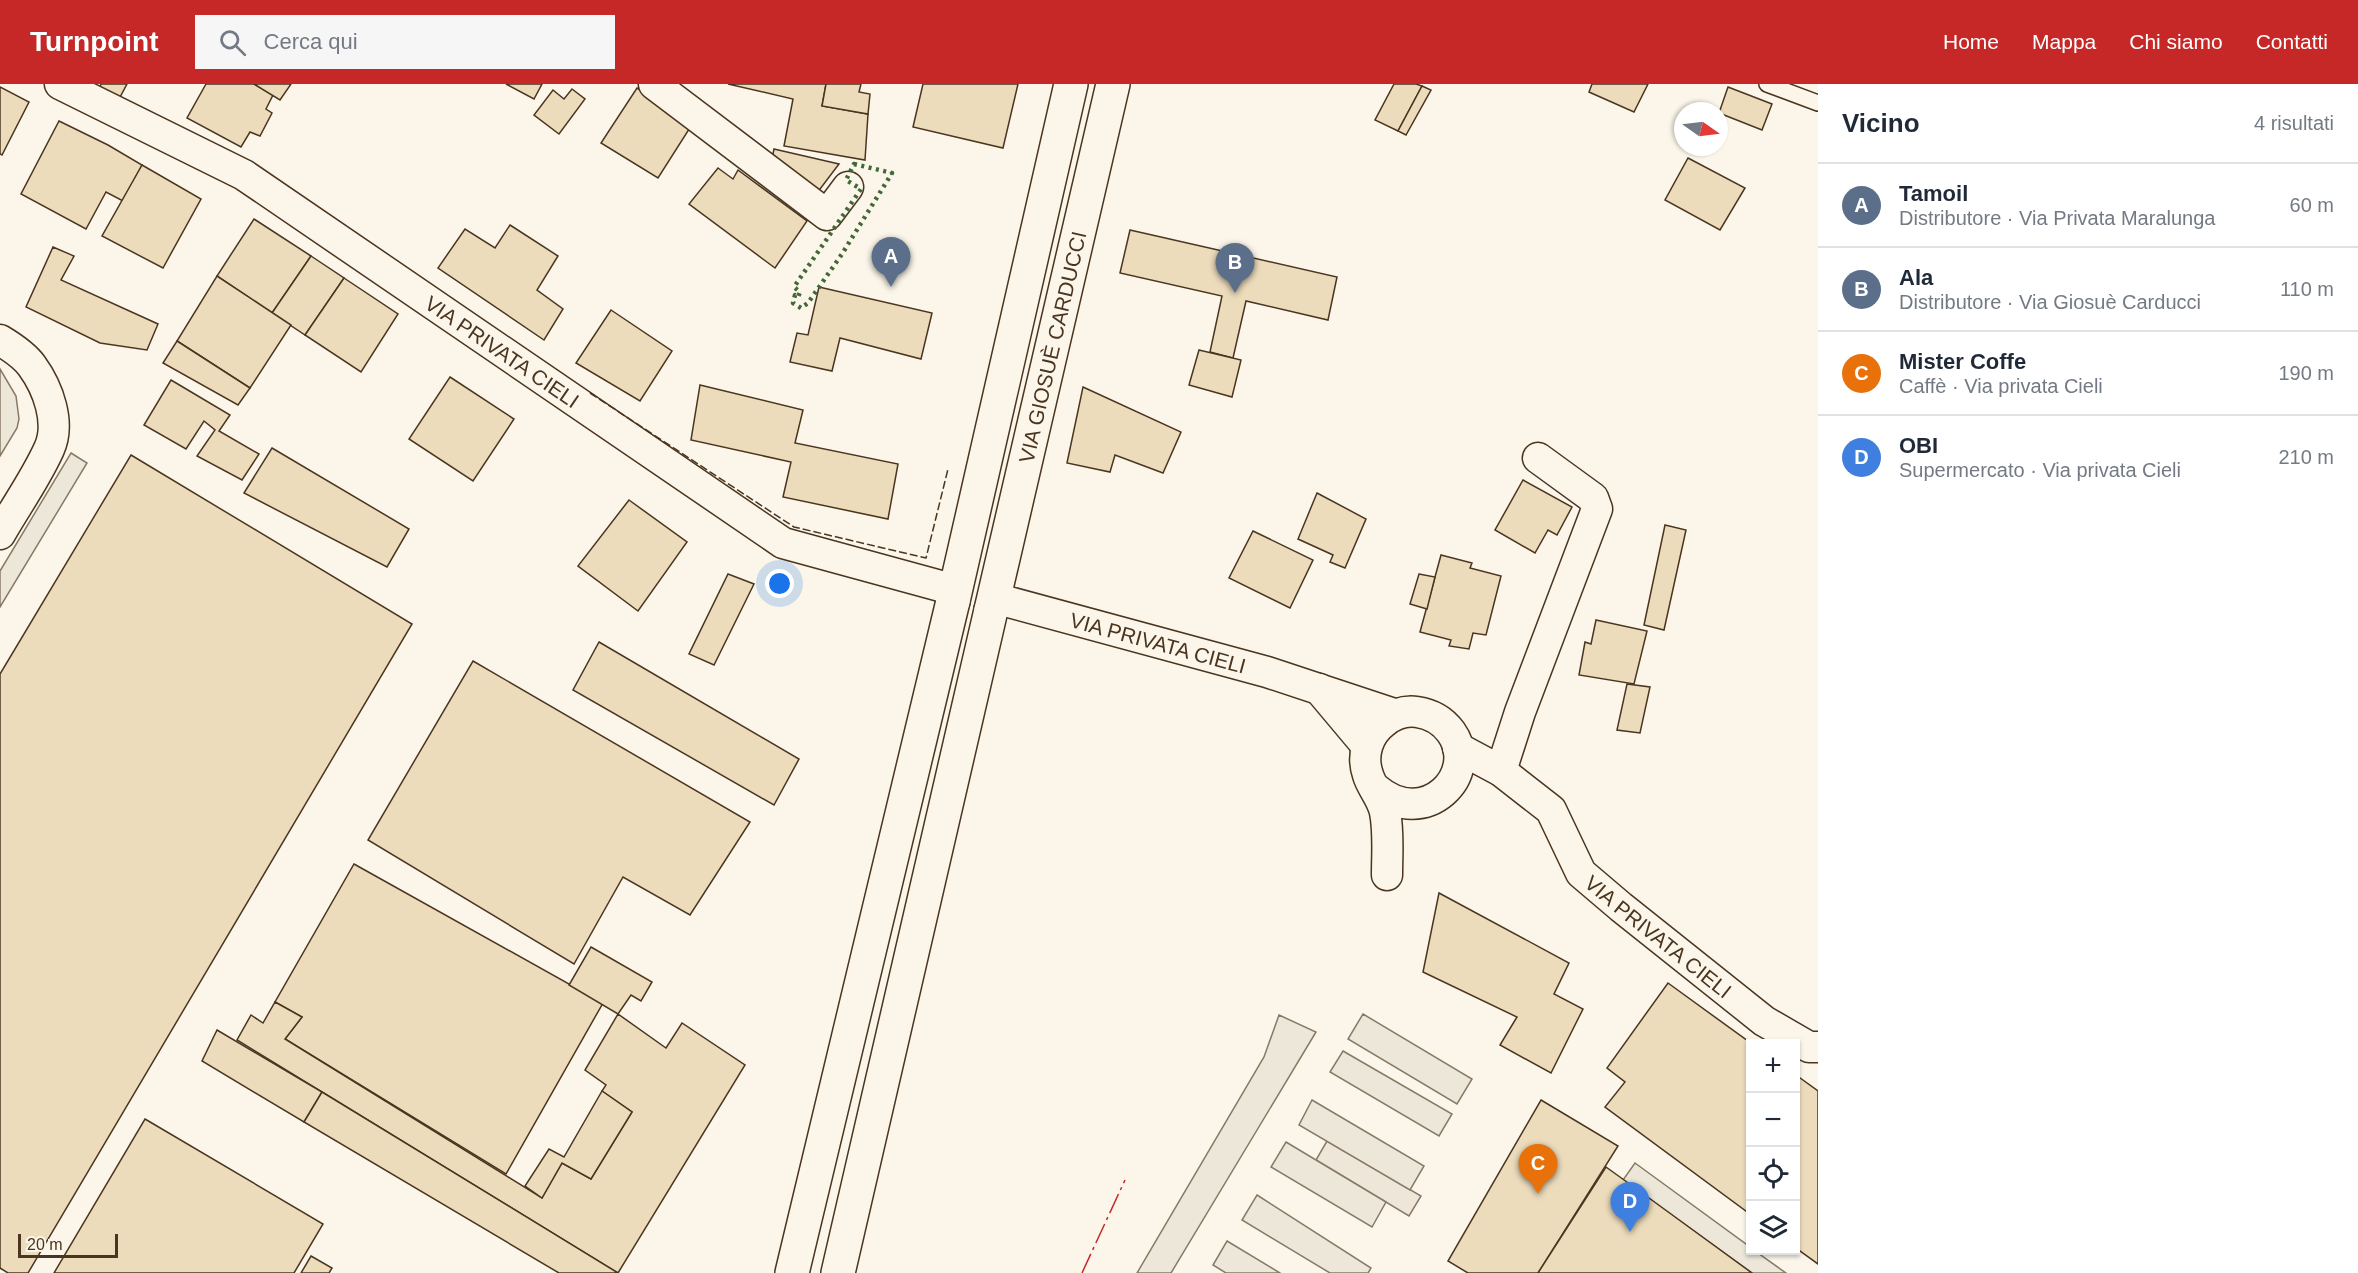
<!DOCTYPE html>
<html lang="it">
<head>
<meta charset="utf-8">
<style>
  :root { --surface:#fff; --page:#f6f6f7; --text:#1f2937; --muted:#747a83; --line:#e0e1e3; --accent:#c62828 }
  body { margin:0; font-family:Helvetica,sans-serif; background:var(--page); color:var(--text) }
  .controls { position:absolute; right:18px; bottom:18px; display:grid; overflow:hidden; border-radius:0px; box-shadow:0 2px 4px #0004 }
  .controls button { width:54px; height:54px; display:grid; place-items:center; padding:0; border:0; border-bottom:2px solid var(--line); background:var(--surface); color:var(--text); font:30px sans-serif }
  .compass { position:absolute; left:1674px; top:18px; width:54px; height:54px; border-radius:50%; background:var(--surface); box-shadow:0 2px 4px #0004; rotate:104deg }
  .scale { position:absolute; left:18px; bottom:15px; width:100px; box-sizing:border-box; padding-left:6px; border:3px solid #4a3520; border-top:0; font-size:16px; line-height:21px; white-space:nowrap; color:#4a3520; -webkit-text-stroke:4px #fbf6e9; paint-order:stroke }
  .you { position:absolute; left:780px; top:500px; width:21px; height:21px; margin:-15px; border:4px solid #fff; border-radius:50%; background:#1a73e8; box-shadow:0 0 0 9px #1a73e833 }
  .badge { display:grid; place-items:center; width:39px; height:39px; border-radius:50%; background:var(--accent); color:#fff; font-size:20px; font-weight:700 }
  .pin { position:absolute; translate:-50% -50px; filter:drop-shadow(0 2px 3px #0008) }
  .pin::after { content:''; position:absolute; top:32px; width:21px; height:18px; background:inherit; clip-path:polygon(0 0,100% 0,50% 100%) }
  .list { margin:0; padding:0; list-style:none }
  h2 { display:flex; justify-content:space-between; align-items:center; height:78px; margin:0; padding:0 24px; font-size:26px }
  h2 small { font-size:20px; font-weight:400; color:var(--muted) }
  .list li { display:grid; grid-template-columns:39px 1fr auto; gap:18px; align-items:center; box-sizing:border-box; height:84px; padding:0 24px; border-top:2px solid var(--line) }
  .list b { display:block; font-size:22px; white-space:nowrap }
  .list p { margin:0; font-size:20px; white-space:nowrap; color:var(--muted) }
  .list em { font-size:20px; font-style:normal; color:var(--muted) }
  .icon { flex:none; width:33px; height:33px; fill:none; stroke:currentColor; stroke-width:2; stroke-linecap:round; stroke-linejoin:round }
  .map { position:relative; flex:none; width:1818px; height:1189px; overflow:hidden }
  header { display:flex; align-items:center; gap:36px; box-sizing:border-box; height:84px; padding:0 30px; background:var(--accent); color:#fff }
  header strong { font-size:28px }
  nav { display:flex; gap:33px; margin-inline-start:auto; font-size:21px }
  .search { width:420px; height:54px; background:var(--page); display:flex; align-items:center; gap:15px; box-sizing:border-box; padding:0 21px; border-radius:0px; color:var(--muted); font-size:22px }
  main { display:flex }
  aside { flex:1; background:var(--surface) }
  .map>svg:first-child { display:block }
  .green { fill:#ede6d9; stroke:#887966; stroke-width:1.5 }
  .parking { fill:#ede7d9; stroke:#887966; stroke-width:1.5 }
  .building { fill:#ecdcbc; stroke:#4a3520; stroke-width:1.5 }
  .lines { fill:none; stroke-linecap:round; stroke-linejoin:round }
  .lane-casing { stroke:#4a3520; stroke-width:18 }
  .street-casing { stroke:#4a3520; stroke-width:33 }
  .primary-casing { stroke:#4a3520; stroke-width:36 }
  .highway-casing { stroke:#4a3520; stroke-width:36 }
  .lane { stroke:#fbf6e9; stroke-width:15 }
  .street { stroke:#fbf6e9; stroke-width:30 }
  .primary { stroke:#fbf6e9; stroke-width:33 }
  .highway { stroke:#fbf6e9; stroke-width:33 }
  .hedge { stroke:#436837; stroke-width:4.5; stroke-dasharray:3 4.5; stroke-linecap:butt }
  .fence { stroke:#4a3520; stroke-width:1.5; stroke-dasharray:8 3; stroke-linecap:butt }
  .power { stroke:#c62828; stroke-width:1.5; stroke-dasharray:21 4.5 3 4.5; stroke-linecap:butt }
  .labels { text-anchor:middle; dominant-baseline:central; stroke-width:4.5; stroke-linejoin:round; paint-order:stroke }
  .street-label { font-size:21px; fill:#4a3520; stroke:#fbf6e9 }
</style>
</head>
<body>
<header>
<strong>Turnpoint</strong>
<div class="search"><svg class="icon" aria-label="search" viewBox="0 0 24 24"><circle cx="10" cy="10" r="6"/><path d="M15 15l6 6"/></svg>Cerca qui</div>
<nav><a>Home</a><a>Mappa</a><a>Chi siamo</a><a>Contatti</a></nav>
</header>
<main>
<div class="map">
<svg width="1818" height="1189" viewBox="0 0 1818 1189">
  <rect width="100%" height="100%" fill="#fbf6e9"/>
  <!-- green -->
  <path class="green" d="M1327 1057 1421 1112 1409 1132 1316 1076Z"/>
  <!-- parking -->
  <g class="parking">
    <path d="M0 285 16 312 19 335 17 344 0 372Z"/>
    <path d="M71 369 87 379 0 523V487Z"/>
    <path d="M1363 930 1472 995 1457 1020 1348 955Z"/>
    <path d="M1279 931 1316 948 1171 1189H1137L1264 973Z"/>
    <path d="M1343 967 1452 1030 1439 1052 1330 988Z"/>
    <path d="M1312 1016 1424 1082 1410 1106 1299 1041Z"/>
    <path d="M1286 1058 1386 1118 1372 1143 1271 1083Z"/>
    <path d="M1635 1079 1750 1163V1166L1755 1167 1786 1189H1752L1623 1096Z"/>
    <path d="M1257 1111 1371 1184 1368 1189H1330L1242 1136Z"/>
    <path d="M1227 1157 1280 1189H1226L1213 1181Z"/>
  </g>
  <!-- building -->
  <g class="building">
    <path d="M101 0H127L119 15 99 5Z"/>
    <path d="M206 0H254L273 11 266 25 272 29 260 52 250 48 241 63 187 34Z"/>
    <path d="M254 0H291L280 16Z"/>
    <path d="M506 0H542L534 15Z"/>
    <path d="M728 0H826L822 22 868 30 865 76 784 62 793 15Z"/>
    <path d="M826 0H861L859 8 870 10 868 30 822 22Z"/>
    <path d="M923 0H1018L1003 64 913 43Z"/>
    <path d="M1394 0H1416L1422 2 1398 47 1375 36Z"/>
    <path d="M1592 0H1648L1634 28 1589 8Z"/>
    <path d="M1422 2 1431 6 1406 51 1398 47Z"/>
    <path d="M0 3 29 18 2 71 0 70Z"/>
    <path d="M1728 3 1772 20 1762 46 1719 29Z"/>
    <path d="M637 4 693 39 658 94 601 59Z"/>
    <path d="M572 5 585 15 559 50 534 31 553 6 564 15Z"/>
    <path d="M59 37 108 61 142 81 123 117 106 108 86 145 21 110Z"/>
    <path d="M774 65 839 80 814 113 771 80Z"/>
    <path d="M1688 74 1745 104 1720 146 1665 116Z"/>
    <path d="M142 81 201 115 163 184 102 152Z"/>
    <path d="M718 84 733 95 738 86 807 137 775 184 689 120Z"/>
    <path d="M254 135 311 172 272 229 217 192Z"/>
    <path d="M510 141 558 172 537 206 563 225 544 256 438 184 465 145 495 164Z"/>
    <path d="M1130 146 1337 193 1328 236 1246 217 1233 274 1210 268 1222 212 1120 189Z"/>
    <path d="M53 163 74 172 61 196 158 240 147 266 100 259 26 223Z"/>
    <path d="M311 172 344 194 305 251 272 229Z"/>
    <path d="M217 192 291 241 250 304 177 257Z"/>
    <path d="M344 194 398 230 361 288 305 251Z"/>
    <path d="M819 203 932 229 921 275 840 254 832 287 790 278 797 249 808 251Z"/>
    <path d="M611 226 672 267 640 317 576 279Z"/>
    <path d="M177 257 250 304 238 321 163 279Z"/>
    <path d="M1199 266 1241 276 1232 313 1189 301Z"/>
    <path d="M450 293 514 335 473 397 409 355Z"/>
    <path d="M171 296 230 331 219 347 259 370 242 396 197 372 215 346 204 337 186 365 144 341Z"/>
    <path d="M700 301 803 326 795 359 898 380 888 435 783 413 791 378 691 356Z"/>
    <path d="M1083 303 1181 348 1163 389 1115 371 1110 388 1067 379Z"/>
    <path d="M272 364 409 445 387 483 244 409Z"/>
    <path d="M131 371 412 540 28 1189H8L0 1184V590Z"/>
    <path d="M1523 396 1572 423 1557 451 1548 446 1535 469 1495 446Z"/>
    <path d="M1317 409 1366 435 1345 484 1330 478 1333 471 1298 455Z"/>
    <path d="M629 416 687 458 638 527 578 482Z"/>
    <path d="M1665 441 1686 446 1664 546 1644 541Z"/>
    <path d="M1253 447 1313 476 1290 524 1229 494Z"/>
    <path d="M1441 471 1472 479 1470 484 1501 492 1486 551 1473 549 1469 565 1449 562 1451 556 1420 548Z"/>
    <path d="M728 490 754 500 714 581 689 570Z"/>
    <path d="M1419 490 1435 493 1427 525 1410 520Z"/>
    <path d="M1596 536 1647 547 1634 600 1579 591 1585 558 1591 560Z"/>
    <path d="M599 558 799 675 774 721 573 606Z"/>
    <path d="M473 577 750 738 690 831 623 793 574 880 368 756Z"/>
    <path d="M1627 600 1650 603 1640 649 1617 646Z"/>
    <path d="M354 780 603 919 506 1090 285 955 302 933 275 918Z"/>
    <path d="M1439 809 1569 879 1554 910 1583 925 1551 989 1500 961 1517 933 1423 888Z"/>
    <path d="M591 863 652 898 641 917 631 911 618 930 569 901Z"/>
    <path d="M1668 899 1752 960 1750 1130 1605 1023 1625 998 1607 984Z"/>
    <path d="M275 918 302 933 285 955 542 1114 562 1079 591 1095 632 1028 602 1007 606 1001 585 986 618 930 666 964 682 939 745 981 618 1189 237 956 251 931 263 939Z"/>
    <path d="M217 946 322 1008 304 1038 202 977Z"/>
    <path d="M1796 991 1818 1007V1180L1796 1164Z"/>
    <path d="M602 1007 632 1028 591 1095 562 1079 542 1114 525 1102 549 1065 564 1073Z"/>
    <path d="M322 1008 618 1189H559L304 1038Z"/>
    <path d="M1541 1016 1618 1062 1538 1189H1468L1448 1177Z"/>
    <path d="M145 1035 323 1140 294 1189H54Z"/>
    <path d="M1606 1083 1638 1106 1752 1189H1538Z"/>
    <path d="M311 1172 332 1184 329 1189H301Z"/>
  </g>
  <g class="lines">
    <defs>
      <path id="lane" d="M1767 0 1818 19"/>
      <g id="street">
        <path id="s1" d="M60 0 244 91 783 459 955 506"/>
        <path d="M654 0 827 131 848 103"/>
        <path d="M0 256C10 262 25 272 32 282 48 304 61 339 49 365 36 394 16 422 0 450"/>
        <path id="s2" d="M994 514 1267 588 1394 630"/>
        <path d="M1319 605 1366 661"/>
        <path id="s3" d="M1458 664 1501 687 1551 726 1581 789 1621 823 1764 937 1809 963H1818"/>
        <path d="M1501 687 1520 628 1597 425 1593 414 1538 374"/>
        <path d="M1376 705C1425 747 1481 690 1451 648 1443 637 1431 630 1417 628 1404 626 1394 630 1384 638 1368 650 1361 671 1368 691 1372 704 1382 714 1385 728 1389 749 1387 770 1387 791"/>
      </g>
      <g id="primary">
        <path d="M953 517 1071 0"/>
        <path id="s4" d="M991 526 1113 0"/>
      </g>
      <g id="highway">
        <path d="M792 1189 953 517"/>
        <path d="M838 1189 991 526"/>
      </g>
    </defs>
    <!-- lane casing -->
    <use href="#lane" class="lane-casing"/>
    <!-- street casing -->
    <use href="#street" class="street-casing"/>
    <!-- primary casing -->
    <use href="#primary" class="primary-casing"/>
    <!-- highway casing -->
    <use href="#highway" class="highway-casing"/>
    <!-- lane -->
    <use href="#lane" class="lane"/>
    <!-- street -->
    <use href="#street" class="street"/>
    <!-- primary -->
    <use href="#primary" class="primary"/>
    <!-- highway -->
    <use href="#highway" class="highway"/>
    <!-- hedge -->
    <path class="hedge" d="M854 80 892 89 842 170 808 219 801 224 793 219 795 211 798 213 800 208 794 203 861 105 846 96Z"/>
    <!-- fence -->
    <path class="fence" d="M590 309 794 443 926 474 948 385"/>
    <!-- power -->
    <path class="power" d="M1082 1189 1125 1096"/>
  </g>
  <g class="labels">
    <!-- street labels -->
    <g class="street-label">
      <text stroke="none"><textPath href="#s4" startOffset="270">VIA GIOSUÈ CARDUCCI</textPath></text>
      <text stroke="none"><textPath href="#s1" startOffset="518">VIA PRIVATA CIELI</textPath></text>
      <text stroke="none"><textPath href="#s2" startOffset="170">VIA PRIVATA CIELI</textPath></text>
      <text stroke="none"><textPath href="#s3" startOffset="282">VIA PRIVATA CIELI</textPath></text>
    </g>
  </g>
</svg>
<div class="controls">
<button>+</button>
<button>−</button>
<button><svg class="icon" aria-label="locate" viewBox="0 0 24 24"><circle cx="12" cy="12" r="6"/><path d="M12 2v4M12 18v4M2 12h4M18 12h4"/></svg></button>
<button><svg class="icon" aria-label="layers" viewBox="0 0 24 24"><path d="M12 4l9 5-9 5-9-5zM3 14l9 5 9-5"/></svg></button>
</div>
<svg class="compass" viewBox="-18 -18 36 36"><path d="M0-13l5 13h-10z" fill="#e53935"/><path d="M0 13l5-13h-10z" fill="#747a83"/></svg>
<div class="scale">20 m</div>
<div class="you"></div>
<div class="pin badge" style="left:891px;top:203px;background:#5c6f8a">A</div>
<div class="pin badge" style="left:1235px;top:209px;background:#5c6f8a">B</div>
<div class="pin badge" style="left:1538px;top:1110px;background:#e8710a">C</div>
<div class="pin badge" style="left:1630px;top:1148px;background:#3f7fe0">D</div>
</div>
<aside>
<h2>Vicino<small>4 risultati</small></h2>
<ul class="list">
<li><span class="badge" style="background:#5c6f8a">A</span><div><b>Tamoil</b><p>Distributore · Via Privata Maralunga</p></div><em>60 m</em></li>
<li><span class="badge" style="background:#5c6f8a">B</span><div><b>Ala</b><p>Distributore · Via Giosuè Carducci</p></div><em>110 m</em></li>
<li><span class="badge" style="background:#e8710a">C</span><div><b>Mister Coffe</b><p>Caffè · Via privata Cieli</p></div><em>190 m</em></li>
<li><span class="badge" style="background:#3f7fe0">D</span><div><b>OBI</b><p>Supermercato · Via privata Cieli</p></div><em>210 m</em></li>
</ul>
</aside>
</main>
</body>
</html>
